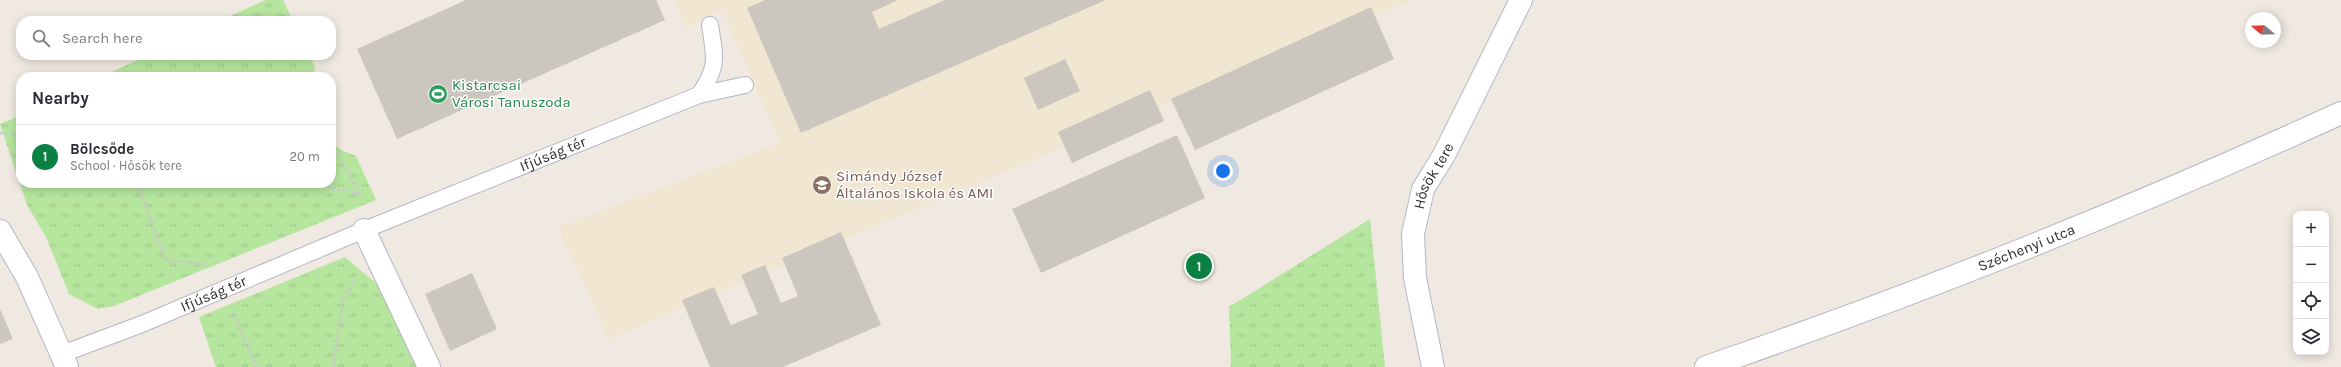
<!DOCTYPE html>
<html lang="en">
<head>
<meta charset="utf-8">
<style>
  :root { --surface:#fff; --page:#f7f7f7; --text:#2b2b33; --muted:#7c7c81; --line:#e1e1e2; --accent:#0b8043 }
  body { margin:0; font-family:Karla,sans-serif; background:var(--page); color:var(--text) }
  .controls { position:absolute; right:12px; bottom:12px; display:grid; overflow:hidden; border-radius:8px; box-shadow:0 2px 10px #0003 }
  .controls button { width:36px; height:36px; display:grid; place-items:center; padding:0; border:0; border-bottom:1px solid var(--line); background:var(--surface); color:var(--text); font:20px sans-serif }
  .compass { position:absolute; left:2245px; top:12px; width:36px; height:36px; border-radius:50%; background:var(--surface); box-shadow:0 2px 10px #0003; rotate:289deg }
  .you { position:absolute; left:1223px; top:171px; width:14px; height:14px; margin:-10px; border:3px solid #fff; border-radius:50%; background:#1a73e8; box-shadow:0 0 0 6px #1a73e833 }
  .badge { display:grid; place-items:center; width:26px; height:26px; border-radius:50%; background:var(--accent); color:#fff; font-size:13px; font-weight:700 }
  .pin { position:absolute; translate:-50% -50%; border:2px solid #fff; box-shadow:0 1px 4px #0006 }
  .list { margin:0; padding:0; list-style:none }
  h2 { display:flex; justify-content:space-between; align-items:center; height:52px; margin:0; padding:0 16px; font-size:17px }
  h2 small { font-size:13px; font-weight:400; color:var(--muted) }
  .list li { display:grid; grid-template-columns:26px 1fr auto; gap:12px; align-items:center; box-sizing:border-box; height:64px; padding:0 16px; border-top:1px solid var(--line) }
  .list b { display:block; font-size:15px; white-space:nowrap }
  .list p { margin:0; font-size:13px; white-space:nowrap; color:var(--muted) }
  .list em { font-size:13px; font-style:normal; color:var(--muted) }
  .icon { flex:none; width:22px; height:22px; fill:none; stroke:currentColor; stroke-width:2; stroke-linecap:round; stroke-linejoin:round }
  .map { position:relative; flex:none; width:2341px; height:367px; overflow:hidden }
  .search { position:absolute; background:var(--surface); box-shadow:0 2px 10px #0003; left:16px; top:16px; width:320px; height:44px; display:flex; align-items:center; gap:10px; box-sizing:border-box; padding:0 14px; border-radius:16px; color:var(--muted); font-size:15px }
  .panel { position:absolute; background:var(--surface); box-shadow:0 2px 10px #0003; left:16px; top:72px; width:320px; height:116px; border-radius:16px }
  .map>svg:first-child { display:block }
  .education { fill:#f0e6d1 }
  .park { fill:url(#park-tufts) }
  .building { fill:#cbc7bf }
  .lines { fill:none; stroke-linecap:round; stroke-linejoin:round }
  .service-casing { stroke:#b4b7c1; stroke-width:18 }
  .minor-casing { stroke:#b4b7c1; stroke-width:24 }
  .secondary-casing { stroke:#b4b7c1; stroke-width:24 }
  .path { stroke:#c9c9c9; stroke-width:2.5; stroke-dasharray:3 2; stroke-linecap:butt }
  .service { stroke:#fff; stroke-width:16 }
  .minor { stroke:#fff; stroke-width:22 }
  .secondary { stroke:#fff; stroke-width:22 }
  .labels { text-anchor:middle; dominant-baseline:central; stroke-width:3; stroke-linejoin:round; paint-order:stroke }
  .leisure-label { font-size:15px; fill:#27864d; stroke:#fff; text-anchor:start }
  .street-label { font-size:15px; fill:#2e2e2e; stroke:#fff }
  .education-label { font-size:15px; fill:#785e54; stroke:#fff; text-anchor:start }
</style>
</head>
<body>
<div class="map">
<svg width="2341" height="367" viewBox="0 0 2341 367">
  <defs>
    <pattern id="park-tufts" width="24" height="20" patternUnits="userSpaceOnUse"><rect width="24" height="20" fill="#b6e59e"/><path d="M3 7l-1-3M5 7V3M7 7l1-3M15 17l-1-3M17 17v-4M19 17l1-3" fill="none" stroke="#9dc588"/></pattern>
  </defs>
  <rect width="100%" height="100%" fill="#efe9e1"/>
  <!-- education -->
  <path class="education" d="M674 0H1413L609 339 558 227 780 143 722 10 685 28Z"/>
  <!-- park -->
  <g class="park">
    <path d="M265 0H283L293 21H220Z"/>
    <path d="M148 55H309L315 67 313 77H101Z"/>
    <path d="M21 115V183H331V143L343 151 356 156 376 200 114 306 98 309 69 294 46 237 27 205 0 124Z"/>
    <path d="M1370 219 1385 367H1231L1229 307Z"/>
    <path d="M345 257 384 290 420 367H216L199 317Z"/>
  </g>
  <!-- building -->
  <g class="building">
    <path d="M466 0H656L665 20 397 139 357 49Z"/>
    <path d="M765 0H898L872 12 879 29 945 0H1106L801 133 747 8Z"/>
    <path d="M1371 7 1394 59 1195 150 1171 99Z"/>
    <path d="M1065 59 1080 91 1038 110 1024 78Z"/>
    <path d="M1150 90 1164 121 1072 163 1058 132Z"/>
    <path d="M1177 135 1205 198 1041 273 1012 209Z"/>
    <path d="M841 232 881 325 783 367H710L682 300 714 287 731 325 758 314 741 275 765 265 781 303 798 296 782 258Z"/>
    <path d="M472 273 497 329 450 351 425 294Z"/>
    <path d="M0 309 13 339 0 344Z"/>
  </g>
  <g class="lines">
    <defs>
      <g id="service">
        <path d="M699 95C719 66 715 58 710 25"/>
        <path id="s1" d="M62 354 142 324 364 230 699 95 745 85"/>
      </g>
      <g id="minor">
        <path d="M364 230 429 367"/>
        <path id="s2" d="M1433 367 1415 278 1413 234 1423 189 1444 155 1521 0"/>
      </g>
      <g id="secondary">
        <path d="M0 231 27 277 67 367"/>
        <path id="s3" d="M1706 367C1922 293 2133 208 2341 113"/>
      </g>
    </defs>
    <!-- service casing -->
    <use href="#service" class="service-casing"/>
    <!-- minor casing -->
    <use href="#minor" class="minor-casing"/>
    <!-- secondary casing -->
    <use href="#secondary" class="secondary-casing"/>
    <!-- path -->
    <g class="path">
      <path d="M0 133 21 135"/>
      <path d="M331 149 340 156 362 200"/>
      <path d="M137 183 166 260 207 265"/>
      <path d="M313 183 359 194"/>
      <path d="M234 314 256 367"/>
      <path d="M333 367 343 300 355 280"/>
    </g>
    <!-- service -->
    <use href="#service" class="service"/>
    <!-- minor -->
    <use href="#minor" class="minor"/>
    <!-- secondary -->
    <use href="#secondary" class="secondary"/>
  </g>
  <!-- icons -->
  <defs>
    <symbol id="stadium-disc" viewBox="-11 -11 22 22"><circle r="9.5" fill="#2e9e5b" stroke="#fff"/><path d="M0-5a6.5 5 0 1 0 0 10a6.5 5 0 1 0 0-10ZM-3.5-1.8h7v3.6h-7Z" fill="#fff"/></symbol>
    <symbol id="school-disc" viewBox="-11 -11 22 22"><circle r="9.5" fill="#8d6e63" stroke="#fff"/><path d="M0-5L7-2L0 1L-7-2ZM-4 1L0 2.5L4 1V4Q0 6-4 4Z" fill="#fff"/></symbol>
  </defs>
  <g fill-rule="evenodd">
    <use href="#stadium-disc" x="427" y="83" width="22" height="22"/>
    <use href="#school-disc" x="811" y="174" width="22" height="22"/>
  </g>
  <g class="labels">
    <!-- leisure labels -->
    <g class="leisure-label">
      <text x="452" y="85">Kistarcsai<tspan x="452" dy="17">Városi Tanuszoda</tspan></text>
    </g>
    <!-- street labels -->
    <g class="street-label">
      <text stroke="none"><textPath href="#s1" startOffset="530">Ifjúság tér</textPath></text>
      <text stroke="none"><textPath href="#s2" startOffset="197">Hősök tere</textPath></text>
      <text stroke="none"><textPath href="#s3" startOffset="342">Széchenyi utca</textPath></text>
      <text stroke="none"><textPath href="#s1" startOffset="163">Ifjúság tér</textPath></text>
    </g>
    <!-- education labels -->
    <g class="education-label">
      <text x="836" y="176">Simándy József<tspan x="836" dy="17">Általános Iskola és AMI</tspan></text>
    </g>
  </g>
</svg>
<div class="controls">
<button>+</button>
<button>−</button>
<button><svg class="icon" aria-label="locate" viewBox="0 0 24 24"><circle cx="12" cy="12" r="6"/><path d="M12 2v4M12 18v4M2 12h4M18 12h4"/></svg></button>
<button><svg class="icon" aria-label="layers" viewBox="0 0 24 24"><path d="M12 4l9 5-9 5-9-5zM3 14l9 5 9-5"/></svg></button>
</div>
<svg class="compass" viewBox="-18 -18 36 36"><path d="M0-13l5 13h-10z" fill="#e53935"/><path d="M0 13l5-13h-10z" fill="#7c7c81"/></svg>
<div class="you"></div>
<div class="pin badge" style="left:1199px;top:266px">1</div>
<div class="search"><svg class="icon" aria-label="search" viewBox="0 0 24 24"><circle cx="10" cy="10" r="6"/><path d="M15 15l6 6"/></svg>Search here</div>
<section class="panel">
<h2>Nearby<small></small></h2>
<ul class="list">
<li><span class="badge">1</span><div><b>Bölcsőde</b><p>School · Hősök tere</p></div><em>20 m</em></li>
</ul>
</section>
</div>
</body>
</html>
